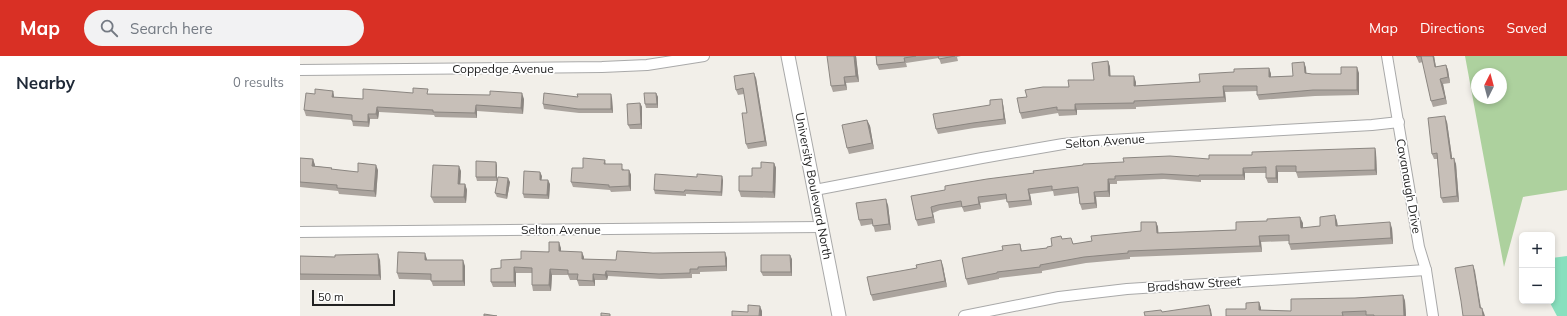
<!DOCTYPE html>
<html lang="en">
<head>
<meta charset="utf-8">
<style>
  :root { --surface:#fff; --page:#f2f2f3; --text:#1f2937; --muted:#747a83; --line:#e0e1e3; --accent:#d93025 }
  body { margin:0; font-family:Mulish,sans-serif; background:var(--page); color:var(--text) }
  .controls { position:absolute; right:12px; bottom:12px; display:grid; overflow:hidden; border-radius:6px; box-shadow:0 2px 6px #0003 }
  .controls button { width:36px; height:36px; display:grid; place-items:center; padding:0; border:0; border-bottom:1px solid var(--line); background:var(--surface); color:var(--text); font:20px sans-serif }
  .compass { position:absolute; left:1171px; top:12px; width:36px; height:36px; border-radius:50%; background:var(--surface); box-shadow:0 2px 6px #0003; rotate:6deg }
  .scale { position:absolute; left:12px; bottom:10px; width:83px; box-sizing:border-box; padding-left:4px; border:2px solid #222; border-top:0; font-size:11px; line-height:14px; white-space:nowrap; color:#222; -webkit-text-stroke:3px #fff; paint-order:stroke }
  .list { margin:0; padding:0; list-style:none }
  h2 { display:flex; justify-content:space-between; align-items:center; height:52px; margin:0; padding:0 16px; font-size:17px }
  h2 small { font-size:13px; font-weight:400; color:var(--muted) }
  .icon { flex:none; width:22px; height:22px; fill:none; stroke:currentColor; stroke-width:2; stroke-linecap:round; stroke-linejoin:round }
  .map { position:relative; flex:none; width:1267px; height:260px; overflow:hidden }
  header { display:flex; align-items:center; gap:24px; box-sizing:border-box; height:56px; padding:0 20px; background:var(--accent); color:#fff }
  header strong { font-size:19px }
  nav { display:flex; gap:22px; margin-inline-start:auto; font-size:14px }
  .search { width:280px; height:36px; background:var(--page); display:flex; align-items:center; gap:10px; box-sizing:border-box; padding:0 14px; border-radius:22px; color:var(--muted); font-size:15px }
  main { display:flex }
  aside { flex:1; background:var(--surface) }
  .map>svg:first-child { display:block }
  .forest { fill:#add19e; fill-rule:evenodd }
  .pitch { fill:#88e0be }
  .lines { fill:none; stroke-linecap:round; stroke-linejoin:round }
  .minor-casing { stroke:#a9a9a9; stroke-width:12 }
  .tertiary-casing { stroke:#a9a9a9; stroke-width:15 }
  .minor { stroke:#fff; stroke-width:10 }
  .tertiary { stroke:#fff; stroke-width:13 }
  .wall { fill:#aba49e }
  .shaded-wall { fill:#8b8681 }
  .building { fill:#c7bfb8; stroke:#8b8681 }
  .labels { text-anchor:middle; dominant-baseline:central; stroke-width:3.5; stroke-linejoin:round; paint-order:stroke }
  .street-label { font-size:12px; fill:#222; stroke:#fff }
</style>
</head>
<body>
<header>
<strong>Map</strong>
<div class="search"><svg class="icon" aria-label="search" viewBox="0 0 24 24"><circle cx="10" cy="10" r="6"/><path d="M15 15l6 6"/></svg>Search here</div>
<nav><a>Map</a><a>Directions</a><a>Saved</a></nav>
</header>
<main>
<aside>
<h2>Nearby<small>0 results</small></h2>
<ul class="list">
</ul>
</aside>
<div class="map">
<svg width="1267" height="260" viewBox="0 0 1267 260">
  <rect width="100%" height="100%" fill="#f2efe9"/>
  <!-- forest -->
  <path class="forest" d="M1165 0H1267V134L1223 141 1204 211ZM1177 18H1201V42H1177Z"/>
  <!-- pitch -->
  <path class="pitch" d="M1267 200V260H1257L1249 245H1252V202Z"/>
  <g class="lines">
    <defs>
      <g id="minor">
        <path d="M1087 0 1119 191 1126 214 1133 260"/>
        <path d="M0 14 302 11 347 9 404 0"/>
        <path d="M515 134 682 102 763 88 793 85 1072 69 1099 66"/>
        <path d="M0 176 522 171"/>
        <path d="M664 260 759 241 827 233 1126 214"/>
      </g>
      <path id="tertiary" d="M488 0 539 260"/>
    </defs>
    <!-- minor casing -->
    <use href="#minor" class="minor-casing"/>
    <!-- tertiary casing -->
    <use href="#tertiary" class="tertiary-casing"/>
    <!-- minor -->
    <use href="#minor" class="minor"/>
    <!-- tertiary -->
    <use href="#tertiary" class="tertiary"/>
  </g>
  <!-- wall -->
  <g class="wall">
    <path d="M556 0 559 26 546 27 547 34 533 36 531 30Z"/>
    <path d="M576 0H661L657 1 658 5 641 8 639 2 606 7 607 11 579 14 577 9Z"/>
    <path d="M1116 0H1134L1136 11 1146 9 1148 14 1150 27 1143 28 1147 48 1133 51 1131 45 1123 6 1119 7Z"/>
    <path d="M808 5 810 11V20L836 26V30L900 26 934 16 969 12 971 18V21L993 20 1004 6 1006 12V18H1041L1059 17V39L1015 40 959 44 957 39V35L925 36 926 46 836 51V53L777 54V59L759 60 758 57 722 63 720 57 727 41 769 31 794 24Z"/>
    <path d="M456 22 467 90 448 93 446 88 447 57 444 38 438 39 436 34Z"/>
    <path d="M33 35 34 41 63 43 129 38 224 43 223 58 177 55V62L135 61 134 59 79 56 78 63H70L69 71 53 70 52 64 6 60 4 54 15 38Z"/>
    <path d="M356 37 358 41V52H346L345 48Z"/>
    <path d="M312 42 313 57H279L244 53 243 48Z"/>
    <path d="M340 47 342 51V73H330L328 69Z"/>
    <path d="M703 48 706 68 674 72 638 78 636 73Z"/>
    <path d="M567 64 570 70 574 93 549 98 547 92Z"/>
    <path d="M1147 66 1152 102 1156 108 1159 146 1143 147 1141 142 1137 103H1134L1132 98Z"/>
    <path d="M1075 92 1076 97 1077 119 998 122 996 116H978V127H968L966 122V117H945V124H901V126L864 123 817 125V128H810V141H796L797 152 782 154 780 148 778 137 754 140 753 135 730 138 732 149 709 152 707 143 680 147 681 153 664 156 662 151 640 154 633 157 635 167 618 170 616 164 611 140 909 103Z"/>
    <path d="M0 102 13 103 15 110 32 112V114L58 116 78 114 76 141 39 138 38 135 0 131Z"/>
    <path d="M305 104 306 108 324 113V114H329L331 119V135L311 136 310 134 273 131 271 126 283 112Z"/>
    <path d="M196 106 197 110V124L210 126 207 143 197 141 195 137 197 125H177L176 121Z"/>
    <path d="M474 107 476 112 475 142 441 141 439 135 452 120 461 112Z"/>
    <path d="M161 115 160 128H165L167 134 166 147H134L131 141Z"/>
    <path d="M242 120 241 124 250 128 249 143 224 142 223 138Z"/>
    <path d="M423 124 422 140 386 138V140L355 138 354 134Z"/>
    <path d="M588 149 591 174 575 176 573 168 561 170 559 164Z"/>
    <path d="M1035 159 1037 165 1038 170 1092 172 1093 188 991 194 989 188V185L961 186 962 196 830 201V203L786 207 742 215V217L699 222V223L668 229 666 223 703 194 720 188 722 195 747 192 752 190 763 183 774 188 792 185 841 175 856 166 858 171V177L936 174 1003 167V172L1020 170Z"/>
    <path d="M261 192V195L284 201V203L316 204 353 197 427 202V215L400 216V218H392V222L361 223 308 220 307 224H295V230H279L277 224H270L268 219H252L251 235H233L232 229V217H216V231H193L191 226 201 212 221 203Z"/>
    <path d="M0 200 35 201 80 204 81 224H0Z"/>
    <path d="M127 203V204L165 210V230H133L131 224 99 223 97 217Z"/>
    <path d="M492 203V220H463L461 216Z"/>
    <path d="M643 210 647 231 573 245 571 239Z"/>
    <path d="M1103 239 1105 245 1106 260H926L946 253 959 246 961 252V254L991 255 1055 242Z"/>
  </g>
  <!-- shaded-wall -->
  <g class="shaded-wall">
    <path d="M554 0H556L559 26 556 20Z"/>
    <path d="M1133 0H1134L1137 17 1135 11Z"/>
    <path d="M808 5 810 11 811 26 809 20Z"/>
    <path d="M1004 6 1006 12 1007 23 1005 17Z"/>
    <path d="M1146 9 1148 14 1150 27 1148 21Z"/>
    <path d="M1057 11 1059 17V39L1057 34Z"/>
    <path d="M969 12 971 18V27L969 21Z"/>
    <path d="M454 17 456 22 467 90 465 85Z"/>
    <path d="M834 20 836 26V35L834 30Z"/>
    <path d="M544 21 546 27 547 34 545 29Z"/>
    <path d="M1140 23 1143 28 1147 48 1145 42Z"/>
    <path d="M923 30 925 36 926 46 924 41Z"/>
    <path d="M33 35 34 40V46L32 41Z"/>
    <path d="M222 37 224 43 223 58 221 52Z"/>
    <path d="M356 37 358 41V52L357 48Z"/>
    <path d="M311 38 312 42 313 57 311 53Z"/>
    <path d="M702 43 703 48 706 68 704 63Z"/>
    <path d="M340 47 342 51V73L341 68Z"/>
    <path d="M775 48 777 54V59L775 54Z"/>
    <path d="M176 49 177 55V62L175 57Z"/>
    <path d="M77 51 79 56 78 63 76 58Z"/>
    <path d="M68 58 70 63 69 71 68 66Z"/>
    <path d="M1145 60 1147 66 1153 108 1151 103Z"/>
    <path d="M567 64 570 70 574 93 572 87Z"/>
    <path d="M1075 92 1076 97 1077 119 1075 114Z"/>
    <path d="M1154 102 1156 108 1159 146 1157 140Z"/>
    <path d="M13 103 15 109 14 116 12 110Z"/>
    <path d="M196 106 197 110V125L196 121Z"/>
    <path d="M474 107 476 112 475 142 473 136Z"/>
    <path d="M76 109 78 114 76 141 74 135Z"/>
    <path d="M159 110 161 115 160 133 158 128Z"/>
    <path d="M976 110 978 116V127L976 122Z"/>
    <path d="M943 112 945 117V124L943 119Z"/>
    <path d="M329 114 331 119V135L329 130Z"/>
    <path d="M240 116 242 120 241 128 240 124Z"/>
    <path d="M422 120 423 124 422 140 421 136Z"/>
    <path d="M208 122 210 126 207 143 206 139Z"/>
    <path d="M808 123 810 128V141L808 135Z"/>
    <path d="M248 124 250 128 249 143 247 139Z"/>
    <path d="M165 128 167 134 166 147 164 141Z"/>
    <path d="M728 133 730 138 732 149 730 144Z"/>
    <path d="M794 136 796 141 797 152 795 147Z"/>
    <path d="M678 141 680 147 681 153 679 148Z"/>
    <path d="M586 143 588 149 591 174 589 168Z"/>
    <path d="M631 151 633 157 635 167 633 161Z"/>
    <path d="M1035 159 1037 165 1038 176 1036 170Z"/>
    <path d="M1000 161 1003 167V178L1001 172Z"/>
    <path d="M856 166 858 171 859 183 857 177Z"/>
    <path d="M1090 166 1092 172 1093 188 1091 182Z"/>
    <path d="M959 180 961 186 962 196 960 190Z"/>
    <path d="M259 186 261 192V201L259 195Z"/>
    <path d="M282 196 284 201V209L282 203Z"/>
    <path d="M425 196 427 202V215L426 210Z"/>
    <path d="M125 197 127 203V210L125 204Z"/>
    <path d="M78 198 80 204 81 224 79 219Z"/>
    <path d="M490 199 492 203V220L491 216Z"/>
    <path d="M163 204 165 210V230L163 225Z"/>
    <path d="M641 204 643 210 647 231 645 225Z"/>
    <path d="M1173 209 1175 215 1182 258 1180 252Z"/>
    <path d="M214 211 216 217V231L214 226Z"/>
    <path d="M250 213 252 219 251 235 249 229Z"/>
    <path d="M306 215 308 220 307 224 305 219Z"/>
    <path d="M293 218 295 224V230L293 225Z"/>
    <path d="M1103 239 1105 245 1106 260H1104Z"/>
    <path d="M959 246 961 252V260L959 254Z"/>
    <path d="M909 249 911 254 912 260H911Z"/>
    <path d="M460 250 462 255V260H459Z"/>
    <path d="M1182 252 1184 257 1185 260H1183Z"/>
  </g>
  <!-- building -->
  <g class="building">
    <path d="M527 0H554L556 20 544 21 545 29 531 30Z"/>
    <path d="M576 0H616L604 2 605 6 577 9Z"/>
    <path d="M638 0H655L639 3Z"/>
    <path d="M1116 0H1133L1135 11 1146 9 1148 21 1140 23 1145 42 1131 45 1121 0 1117 1Z"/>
    <path d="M808 5 809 20H834V30L900 26 899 18 934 16V13L969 12V21L993 20 992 7 1004 6 1005 17 1012 18H1041V11H1057V34H1013L957 39V30H923L924 41 834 45V47L775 48V54H757V51L720 57 717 42 727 41 725 34 743 31H769L768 24H794L792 7Z"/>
    <path d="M454 17 465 85 446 88 442 57H447L443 32 436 34 434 20Z"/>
    <path d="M113 32 128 33 127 38 190 39V35L222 37 221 52 176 49 175 57 133 56V54L77 51 76 58H68V66L52 65V59L4 54 6 37 15 38V33L33 35 32 41 63 43V33L113 37Z"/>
    <path d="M244 37 278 41 277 38H311V53H278L243 48Z"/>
    <path d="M344 37H356L357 48H345Z"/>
    <path d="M702 43 704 63 673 67 636 73 633 58 690 49V44Z"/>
    <path d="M340 47 341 68 328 69 327 48Z"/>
    <path d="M1145 60 1151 103 1154 102 1157 140 1141 142 1137 97 1132 98 1128 62Z"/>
    <path d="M567 64 572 87 547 92 542 69Z"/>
    <path d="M1075 92V114L996 116V110H976V122H966V111L943 112V119H899V120L862 118 815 120V123H808V135L794 136 795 147 780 148 778 131 752 134V130L728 133 730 144 707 146 706 138 678 141 679 148 662 151 661 145 638 149 631 151 633 161 616 164 611 140 645 134V130L687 123 734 117 733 115 783 109V108L824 106 823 102 870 100 909 103V99H952V96Z"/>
    <path d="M0 102 13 103 12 110 32 112 31 113 58 116V107L76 109 74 135 37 132V129L0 126Z"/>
    <path d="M283 102 305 104 304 108H322V114H329V130L309 131V129L271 126 272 112H283Z"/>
    <path d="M176 105 196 106V121H176Z"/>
    <path d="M461 106 474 107 473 136 439 135V120H452V112H461Z"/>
    <path d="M133 109 159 110 158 128H165L164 141H131Z"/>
    <path d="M224 115 240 116V124H248L247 139 223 138Z"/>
    <path d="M355 118 397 121V118L422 120 421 136 385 134 384 136 354 134Z"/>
    <path d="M198 121 208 122 206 139 195 137Z"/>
    <path d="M586 143 589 168 573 170 572 163 559 164 556 147Z"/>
    <path d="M1035 159 1036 170 1090 166 1091 182 989 188V179L959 180 960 190 828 195V197L784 201 740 209V211L697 216V217L666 223 662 202 703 194 702 190 720 188 721 195 747 192V191L752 190 751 182 761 180 762 183 771 182 773 188 792 185 791 180 841 175V166H856L857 177 936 174V166L967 165V163L1000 161 1001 172 1020 170V161Z"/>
    <path d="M249 186H259V195L282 196V203L316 204 317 195 353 197 425 196 426 210 398 211V213H390V217L359 218 306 215 305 219 293 218V225L277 224 278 218H268V214L250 213 249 229H232V212L214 211V226H191V213L201 212V204L221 203V195L249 196Z"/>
    <path d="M98 196 125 197V204H163V225H131V218L97 217Z"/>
    <path d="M78 198 79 219 0 218V200L35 201V199Z"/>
    <path d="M461 199H490L491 216H461Z"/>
    <path d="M641 204 645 225 571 239 567 221 617 212 616 209Z"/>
    <path d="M1173 209 1180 252H1182L1183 260H1163L1161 245 1155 212Z"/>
    <path d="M1103 239 1104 260H1074V259H1066V255L1042 256 1043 260H926V253H946V247L959 246V254L991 255V243L1055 242Z"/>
    <path d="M448 249 460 250 459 260H432V255L448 256Z"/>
    <path d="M909 249 911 260H845L844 256 861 254 862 256Z"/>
    <path d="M301 257 310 258V260H301Z"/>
    <path d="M184 258 197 260H184Z"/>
  </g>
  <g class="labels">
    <!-- street labels -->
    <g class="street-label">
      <text x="203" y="12">Coppedge Avenue</text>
      <text transform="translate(805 85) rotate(-4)">Selton Avenue</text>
      <text transform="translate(514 130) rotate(79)">University Boulevard North</text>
      <text transform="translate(1109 130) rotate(80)">Cavanaugh Drive</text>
      <text x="261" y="173">Selton Avenue</text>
      <text transform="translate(894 228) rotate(-4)">Bradshaw Street</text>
    </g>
  </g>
</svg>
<div class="controls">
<button>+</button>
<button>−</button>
</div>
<svg class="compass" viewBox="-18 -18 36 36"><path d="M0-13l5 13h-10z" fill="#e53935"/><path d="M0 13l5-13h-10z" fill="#747a83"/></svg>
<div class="scale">50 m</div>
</div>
</main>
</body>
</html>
